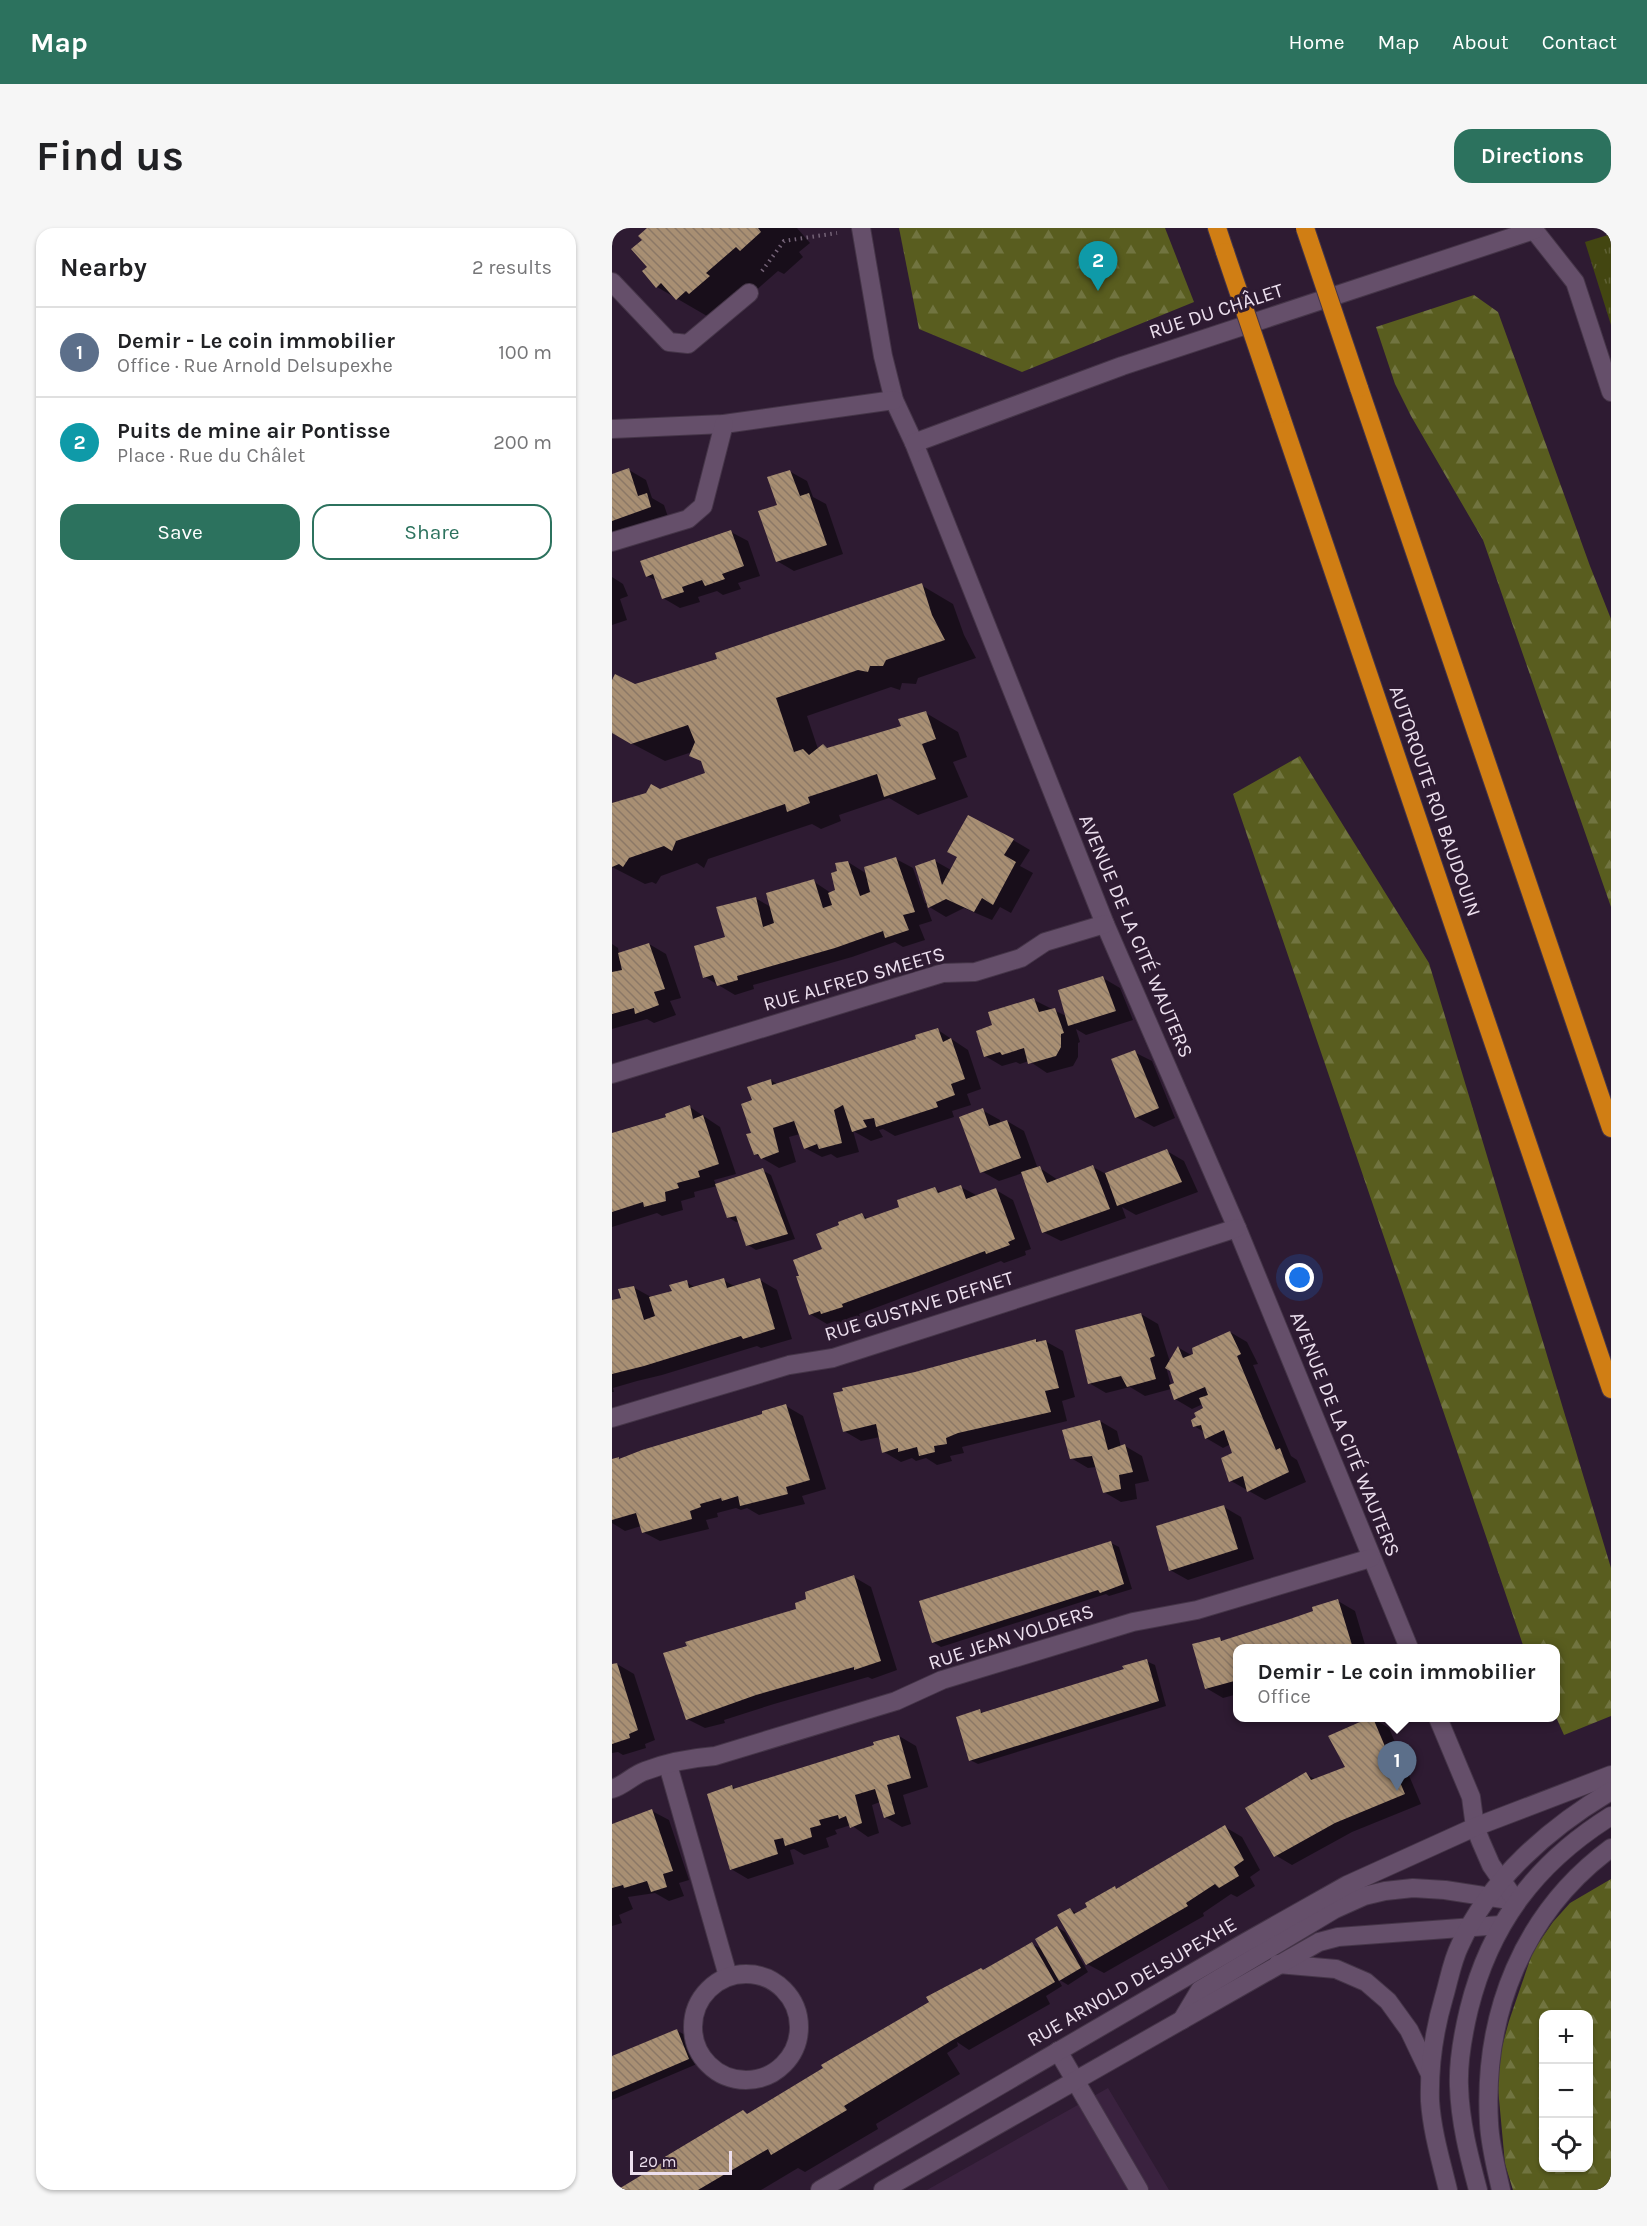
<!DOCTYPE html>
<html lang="en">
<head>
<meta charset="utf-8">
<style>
  :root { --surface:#fff; --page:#f6f6f6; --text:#202124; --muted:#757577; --line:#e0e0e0; --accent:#2c725e }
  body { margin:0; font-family:Karla,sans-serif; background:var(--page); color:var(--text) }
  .controls { position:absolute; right:18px; bottom:18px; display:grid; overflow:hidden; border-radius:12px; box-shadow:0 2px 4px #0004 }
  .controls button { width:54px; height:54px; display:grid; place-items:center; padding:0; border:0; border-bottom:2px solid var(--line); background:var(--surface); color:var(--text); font:30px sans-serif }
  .scale { position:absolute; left:18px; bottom:15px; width:102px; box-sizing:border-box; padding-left:6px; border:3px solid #ecdfee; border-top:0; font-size:16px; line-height:21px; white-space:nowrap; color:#ecdfee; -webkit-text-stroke:4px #2e1b32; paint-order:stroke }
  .you { position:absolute; left:688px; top:1050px; width:21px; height:21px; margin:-15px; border:4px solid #fff; border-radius:50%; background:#1a73e8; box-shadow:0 0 0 9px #1a73e833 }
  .badge { display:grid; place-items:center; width:39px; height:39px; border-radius:50%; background:var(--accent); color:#fff; font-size:20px; font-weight:700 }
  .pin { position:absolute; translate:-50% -50px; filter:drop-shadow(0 2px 3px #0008) }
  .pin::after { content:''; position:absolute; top:32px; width:21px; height:18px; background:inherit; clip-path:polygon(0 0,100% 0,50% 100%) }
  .popup { position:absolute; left:621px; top:1416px; width:327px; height:78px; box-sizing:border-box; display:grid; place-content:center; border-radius:12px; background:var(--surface); filter:drop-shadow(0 2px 4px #0005); font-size:20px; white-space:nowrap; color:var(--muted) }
  .popup b { font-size:22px; color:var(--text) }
  .popup::after { content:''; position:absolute; left:50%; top:100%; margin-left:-12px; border:12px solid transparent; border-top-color:var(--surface) }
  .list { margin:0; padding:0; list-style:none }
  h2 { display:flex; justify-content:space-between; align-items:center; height:78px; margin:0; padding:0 24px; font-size:26px }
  h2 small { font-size:20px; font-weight:400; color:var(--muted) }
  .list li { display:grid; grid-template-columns:39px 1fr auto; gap:18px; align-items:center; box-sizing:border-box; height:90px; padding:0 24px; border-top:2px solid var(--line) }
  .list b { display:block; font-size:22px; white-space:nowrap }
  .list p { margin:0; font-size:20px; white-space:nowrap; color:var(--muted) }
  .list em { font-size:20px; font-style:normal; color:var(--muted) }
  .actions { display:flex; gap:12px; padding:18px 24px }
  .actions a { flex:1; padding:14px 0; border:2px solid var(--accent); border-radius:18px; text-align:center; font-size:21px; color:var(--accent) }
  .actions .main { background:var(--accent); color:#fff }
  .icon { flex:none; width:33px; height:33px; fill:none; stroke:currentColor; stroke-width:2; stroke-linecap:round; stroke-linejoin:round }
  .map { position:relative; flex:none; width:999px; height:1962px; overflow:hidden; border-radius:18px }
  header { display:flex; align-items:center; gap:36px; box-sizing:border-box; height:84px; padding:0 30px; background:var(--accent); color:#fff }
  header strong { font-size:28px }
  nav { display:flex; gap:33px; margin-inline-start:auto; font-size:21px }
  .intro { display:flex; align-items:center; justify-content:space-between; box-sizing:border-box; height:144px; padding:0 36px }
  h1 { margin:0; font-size:42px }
  .button { padding:15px 27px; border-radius:18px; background:var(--accent); color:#fff; font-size:21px; font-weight:700 }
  main { display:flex; gap:36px; padding:0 36px }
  aside { flex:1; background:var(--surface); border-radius:18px; box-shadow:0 2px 4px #0004 }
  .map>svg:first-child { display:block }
  .built { fill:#3a223f }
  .grass { fill:url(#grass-tufts) }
  .forest { fill:url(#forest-firs); fill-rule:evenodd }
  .shadow { fill:#0007; fill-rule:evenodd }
  .building { fill:url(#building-back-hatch) }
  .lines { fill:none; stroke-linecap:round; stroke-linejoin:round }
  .lane-casing { stroke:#453548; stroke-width:20 }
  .street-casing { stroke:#453548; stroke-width:20 }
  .secondary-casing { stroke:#453548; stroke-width:20 }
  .highway-casing { stroke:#453548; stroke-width:20 }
  .path { stroke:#746377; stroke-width:4; stroke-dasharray:1.5 4.5; stroke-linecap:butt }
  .lane { stroke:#654f6a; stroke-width:18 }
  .street { stroke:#654f6a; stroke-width:18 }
  .secondary { stroke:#654f6a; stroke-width:18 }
  .highway { stroke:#d07e14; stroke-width:18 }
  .highway-bridge-casing { stroke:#453548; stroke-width:20; stroke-linecap:butt }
  .highway-bridge { stroke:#d07e14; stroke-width:18 }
  .labels { text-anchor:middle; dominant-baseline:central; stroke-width:6; stroke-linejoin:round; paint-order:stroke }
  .street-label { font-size:20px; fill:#ecdfee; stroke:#2e1b32 }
</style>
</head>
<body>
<header>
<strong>Map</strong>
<nav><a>Home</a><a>Map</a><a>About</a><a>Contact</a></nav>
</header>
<div class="intro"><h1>Find us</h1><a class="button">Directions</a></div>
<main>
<aside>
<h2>Nearby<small>2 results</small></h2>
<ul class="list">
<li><span class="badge" style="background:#5c6f8a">1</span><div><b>Demir - Le coin immobilier</b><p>Office · Rue Arnold Delsupexhe</p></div><em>100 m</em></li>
<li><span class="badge" style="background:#0f9aa8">2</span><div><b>Puits de mine air Pontisse</b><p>Place · Rue du Châlet</p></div><em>200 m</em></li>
</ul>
<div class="actions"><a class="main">Save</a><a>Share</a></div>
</aside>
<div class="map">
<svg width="999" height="1962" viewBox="0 0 999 1962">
  <defs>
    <pattern id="grass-tufts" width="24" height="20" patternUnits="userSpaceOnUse" patternTransform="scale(1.5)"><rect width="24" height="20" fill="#434611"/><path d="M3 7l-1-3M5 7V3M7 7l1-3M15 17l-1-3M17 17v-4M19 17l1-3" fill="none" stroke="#5e6034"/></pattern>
    <pattern id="forest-firs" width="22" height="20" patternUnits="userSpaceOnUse" patternTransform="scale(1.5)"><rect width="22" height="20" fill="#595d1f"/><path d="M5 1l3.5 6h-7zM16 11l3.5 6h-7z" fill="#717440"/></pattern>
    <pattern id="building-back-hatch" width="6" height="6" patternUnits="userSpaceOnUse" patternTransform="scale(1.5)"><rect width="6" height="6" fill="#a88f73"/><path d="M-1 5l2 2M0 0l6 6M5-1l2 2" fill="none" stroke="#8b7866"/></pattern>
  </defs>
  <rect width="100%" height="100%" fill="#2e1b32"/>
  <!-- built -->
  <path class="built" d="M496 1860 557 1962H315Z"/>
  <!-- grass -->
  <path class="grass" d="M999 6V97L973 14Z"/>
  <!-- forest -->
  <g class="forest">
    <path d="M287 0H553L582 74 410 144 307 101Z"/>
    <path d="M862 67 886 84 978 338 999 391V679L871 312 799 188 783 156 764 99Z"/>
    <path d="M688 528 817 735 999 1340V1488L952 1507 944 1489V1420H912L621 566Z"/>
    <path d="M999 1651V1962H901L893 1936 886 1860 888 1826 897 1793 921 1723 941 1694 958 1675ZM932 1786H976V1940H932Z"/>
  </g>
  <!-- shadow -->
  <g class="shadow">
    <path d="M37 0H185L198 15 187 24 191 29 172 46 166 43 107 95 45 59 37 39 33 12Z"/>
    <path d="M17 242 34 252 40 270 52 277 56 289 0 308V248Z"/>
    <path d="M177 243 195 253 201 269 214 276 231 326 182 343 165 333 167 278Z"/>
    <path d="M119 304 136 313 148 348 126 355 129 361 111 367 105 363 86 369 88 374 68 380 51 370 45 353 35 348Z"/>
    <path d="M0 349 11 356 16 368 8 371 15 392 0 397Z"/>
    <path d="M309 357 341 376 352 407 364 430 306 450 304 456 290 455 288 462 279 459 195 488 206 521 211 517 218 521 291 499 314 485 346 504 355 529 341 534 356 569 306 587 277 570 227 587 229 593 209 601 200 596 96 631 92 640 85 635 49 648 44 656 40 654 33 656 0 639V577L48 563 94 546 91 534 79 527 80 524 53 533 0 505V455L23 458 106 431Z"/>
    <path d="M401 612 418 622 408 638 421 645 399 685 388 679 380 692 352 680 334 689 314 677 320 693 307 697 313 712 291 719 283 714 240 729 141 757 142 761 123 767 93 749 115 710 143 670 159 679 201 653 219 665 225 663 227 644 236 634 255 646 284 631 301 640 313 675H316L323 633 339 642Z"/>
    <path d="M0 716 6 720 7 726 37 716 54 726 69 770 58 773 64 787 42 795 35 791 0 801Z"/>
    <path d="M491 750 508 760 521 792 474 807 464 801 468 814 466 815V829L461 838 435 845 417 833 408 836 404 834 390 838 373 828 382 798 422 772 454 788Z"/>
    <path d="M326 802 356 822 369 861 355 866 359 877 340 883 342 889 283 908 271 901 267 902 271 909 259 913 241 903 247 924 225 930 219 926 210 929 193 920 188 906 177 909 184 934 167 940 143 926 141 906 142 873 159 852 166 857 306 812Z"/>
    <path d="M522 824 540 833 563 890 542 899 524 889Z"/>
    <path d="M78 879 108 899 124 946 102 952 104 957 150 942 159 947 183 1011 144 1022 136 1017 127 993 124 994 116 989 105 958 82 964 83 969 69 973 71 982 50 988 45 985 0 999V908L56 890Z"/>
    <path d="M370 882 388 892 389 896 395 893 412 903 426 941 428 940 446 952 481 939 494 946 555 923 572 933 586 964 524 987 510 979 514 990 449 1013 431 1004 411 945 387 953 369 943Z"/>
    <path d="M349 959 366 968 384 962 401 972 419 1021 413 1023 414 1027 392 1035 389 1033 247 1086 248 1088 227 1095 223 1093 215 1096 198 1086 189 1049 212 1021 250 987 257 991 288 980 323 961 331 965Z"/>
    <path d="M111 1052 124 1059 148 1052 165 1062 180 1111 149 1120 145 1118 50 1147 25 1153 1 1160 2 1164H0V1074L11 1071 21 1059 39 1069 62 1064 74 1054 84 1060Z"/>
    <path d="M529 1086 546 1096 558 1134 567 1120 581 1128 618 1104 635 1114 646 1136 641 1137 679 1228 685 1232 694 1254 653 1272 619 1253 622 1226 619 1216 611 1220 594 1210 592 1204 582 1198 593 1181 591 1176 580 1181 563 1171 559 1161 533 1168 518 1159 494 1165 477 1155ZM554 1139 559 1142 564 1156 559 1157Z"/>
    <path d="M424 1112 428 1114 433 1113 451 1123 463 1169 450 1173 455 1193 350 1219 352 1225 338 1228 340 1233 325 1237 314 1230 304 1233 300 1230 289 1234 272 1224 268 1209 249 1213 232 1203 303 1146Z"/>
    <path d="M174 1178 191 1188 214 1261 190 1268 193 1276 147 1287 135 1280 129 1282 124 1280 105 1285 106 1289 94 1292 97 1301 48 1313 31 1304 29 1298 13 1303 0 1295V1232L6 1230 10 1232 152 1187Z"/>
    <path d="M488 1193 505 1203 509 1219 513 1218 530 1228 537 1253 523 1256 525 1271 509 1274 492 1264 484 1239 476 1240 459 1230Z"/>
    <path d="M612 1279 629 1289 642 1331 576 1352 558 1342Z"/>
    <path d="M499 1315 507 1319 520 1361 497 1368 494 1366 329 1419 321 1414Z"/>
    <path d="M242 1349 259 1359 285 1442 260 1451 256 1449 162 1476 112 1492 113 1495 93 1500 75 1491 195 1372Z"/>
    <path d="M726 1373 743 1383 754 1420H626V1466L611 1470 594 1460 607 1411 612 1413 679 1392Z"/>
    <path d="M534 1433 543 1437 554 1478 366 1536 358 1532 367 1483 372 1485 514 1442Z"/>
    <path d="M5 1436 22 1446 43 1512 33 1516 34 1520 11 1527 6 1524 0 1525V1438Z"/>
    <path d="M760 1490 777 1500 809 1576 740 1604 680 1637 663 1627 694 1546 704 1552 735 1540 718 1509Z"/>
    <path d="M287 1508 304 1518 316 1559 291 1567 299 1596 290 1599 273 1589 268 1574 260 1577 267 1605 256 1609 239 1597 223 1602 225 1606 214 1610 217 1619 192 1627 182 1621 178 1622 182 1636 136 1651 119 1641 120 1558 124 1561 264 1518Z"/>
    <path d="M40 1583 57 1592 77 1652 67 1655 72 1668 57 1673 43 1665 16 1669 21 1681 7 1687 10 1695 0 1698V1598Z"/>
    <path d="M613 1599 630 1609 648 1642 638 1649 643 1658 625 1669 619 1666 591 1685 592 1688 492 1745 475 1736 458 1681 465 1686 477 1680 503 1660 506 1662Z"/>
    <path d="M445 1699 453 1704 476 1744 456 1757 446 1751 450 1758 434 1768 438 1776 357 1822 345 1814 346 1818 335 1825 348 1846 264 1896 266 1901 193 1944 186 1940 149 1962H7L131 1884 136 1887 372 1743 420 1716 431 1722Z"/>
    <path d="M64 1802 73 1807 85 1836 0 1872V1830Z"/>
  </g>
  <!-- building -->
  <g class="building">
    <path d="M35 0H146L149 4 128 23 124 19 94 45 98 48 77 66 74 63 64 72 49 55 44 60 30 43 35 39 19 21 30 12 26 8Z"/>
    <path d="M17 240 26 268 35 265 39 279 0 293V246Z"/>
    <path d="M178 242 188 268 197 265 215 317 164 334 146 283 165 277 155 249Z"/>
    <path d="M119 302 132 338 110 346 113 351 93 358 90 352 70 359 72 364 50 371 41 346 34 349 28 333Z"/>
    <path d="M310 355 320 387 333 412 274 432 271 438H258L256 444 246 442 164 470 182 524 191 521 197 527 211 516 215 520 289 498 286 491 314 483 324 511 310 516 324 551 272 569 265 546 196 569 198 575 175 584 173 576 64 613 60 623 52 618 17 630 11 639 7 636 0 639V575L34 565 39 556 48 561 93 545 89 533 77 528 83 514 76 497 19 516 0 505V452L3 446 23 456 105 431 103 425Z"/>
    <path d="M356 587 402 611 392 627 404 634 381 677 370 670 362 684 334 671 316 680 303 638 323 631 330 657 345 629 335 624Z"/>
    <path d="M284 629 303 684 291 687 297 702 273 710 271 703 223 720 125 748 126 752 105 758 101 747 91 750 82 718 113 709 104 679 144 669 151 699 162 695 154 665 202 651 211 680 220 677 216 665 223 662 219 645 225 643 223 635 236 633 248 668 258 664 252 639Z"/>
    <path d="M37 715 53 761 42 764 47 777 23 786 22 780 0 786V744L10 742 6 725Z"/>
    <path d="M491 748 504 783 456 798 446 762Z"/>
    <path d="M422 770 427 784 443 780 452 805 449 806V819L444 828 416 836 412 820 390 827 388 824 372 829 364 803 380 797 376 784Z"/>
    <path d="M326 800 331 814 339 810 353 851 339 856 343 867 324 874 326 879 264 899 262 890 251 892 255 899 240 904 231 877 222 882 230 915 207 921 205 916 192 921 182 893 161 900 167 924 149 931 146 926 142 927 134 906 139 905 129 876 140 872 135 859 159 851 160 857 304 811 303 807Z"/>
    <path d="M523 822 547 880 523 890 499 831Z"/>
    <path d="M78 877 81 891 91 887 107 936 86 943 88 949 65 955 67 960 53 964 54 973 32 979 31 974 0 984V905L54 889 53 886Z"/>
    <path d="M371 880 377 898 395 892 409 930 368 945 347 889Z"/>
    <path d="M555 921 570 954 505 978 493 945Z"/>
    <path d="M481 937 498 981 430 1005 409 944 428 938 435 955Z"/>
    <path d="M151 940 176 1006 134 1018 124 988 115 990 103 956Z"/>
    <path d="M349 957 354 971 384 960 403 1011 396 1014 398 1017 374 1026 373 1023 301 1050 230 1076 231 1079 209 1086 208 1083 197 1087 184 1048H187L181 1032 210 1021 204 1006 227 997 226 994 250 985 253 991 287 979 285 972 323 959 326 965Z"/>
    <path d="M112 1050 115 1060 148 1050 163 1101 131 1111 129 1108 32 1138 0 1146V1072L9 1070 6 1061 22 1058 32 1092 43 1088 37 1069 60 1063 57 1057 75 1052 77 1060Z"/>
    <path d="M529 1085 543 1128 538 1130 544 1151 515 1159 509 1148 476 1156 463 1102Z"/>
    <path d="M618 1103 629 1126 625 1128 664 1222 668 1220 677 1244 635 1264 631 1248 617 1254 609 1230 620 1225 612 1202 593 1211 589 1197 581 1199 579 1192 584 1189 582 1185 591 1180 587 1170 596 1167 593 1159 562 1172 557 1157 562 1155 558 1143 553 1140 566 1118 571 1130 581 1126 580 1120Z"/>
    <path d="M424 1111V1114L434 1112 447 1160 433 1163 439 1184 346 1205 334 1210 335 1216 322 1218 323 1224 307 1228 305 1219 286 1224V1220L270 1225 264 1196 231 1204 221 1165 231 1163 230 1160 303 1144Z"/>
    <path d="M174 1176 198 1252 174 1259 176 1266 128 1278 126 1268 110 1273 109 1270 88 1276 89 1279 78 1283 80 1291 30 1305 24 1285 0 1292V1231L7 1229V1231L30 1222 150 1186V1183Z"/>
    <path d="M488 1192 496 1222 513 1216 521 1244 507 1247 509 1261 491 1265 480 1228 458 1231 450 1202Z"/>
    <path d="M612 1277 626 1321 557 1343 544 1298Z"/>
    <path d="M499 1313 512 1356 488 1365 486 1362 320 1415 307 1373Z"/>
    <path d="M242 1347 269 1433 242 1442V1439L144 1467 74 1492 51 1425 75 1418 73 1414 184 1381 183 1375 194 1371 193 1364Z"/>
    <path d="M726 1371 740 1417 728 1420H626V1452L593 1461 580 1416 608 1409 609 1413 678 1391 701 1383 700 1379Z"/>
    <path d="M535 1431 547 1473 357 1533 344 1489 368 1481 369 1485 512 1441 510 1438Z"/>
    <path d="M5 1435 26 1502 17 1506 18 1510 0 1516V1436Z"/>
    <path d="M757 1490H761L793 1566 723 1595 662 1629 633 1580 694 1544 699 1552 733 1539 716 1508Z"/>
    <path d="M287 1507 299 1550 275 1557 283 1586 272 1590 263 1561 243 1567 250 1595 238 1600 234 1588 227 1591 226 1587 207 1592 209 1597 198 1600 200 1609 173 1618 171 1610 162 1612 166 1626 118 1642 95 1566 120 1557 121 1561 262 1517 261 1514Z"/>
    <path d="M40 1581 61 1643 51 1646 55 1659 39 1664 35 1653 12 1660 11 1657 0 1660V1596Z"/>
    <path d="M613 1597 632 1632 622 1639 627 1648 607 1660 603 1656 574 1675 576 1678 474 1737 445 1687 458 1680 462 1686 475 1679 473 1675 503 1658 504 1661Z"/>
    <path d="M445 1698 469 1740 447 1753 423 1711Z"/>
    <path d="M420 1714 443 1754 339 1813 232 1878 235 1882 159 1927 156 1921 86 1962H5L53 1933 51 1930 131 1882 135 1886 211 1840 209 1837 317 1774 314 1769 369 1740 371 1742Z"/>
    <path d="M65 1801 77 1831 0 1864V1828Z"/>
  </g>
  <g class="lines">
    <defs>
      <g id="lane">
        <path d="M56 1537 116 1748"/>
        <circle cx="134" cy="1799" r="53"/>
        <path d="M570 1792 588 1762 723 1681 752 1668 773 1663 801 1660 833 1662 904 1673"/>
        <path d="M446 1823 527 1962"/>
      </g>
      <g id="street">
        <path d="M249 0 271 128 282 172 302 215 493 696 625 1000 797 1420"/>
        <path d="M922 2 963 54 999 164"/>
        <path d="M0 54 57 114 76 116 137 65"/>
        <path d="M0 201 112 196 282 172"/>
        <path d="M302 215 510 138 922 2V0"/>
        <path d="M0 314 76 291 91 278 112 196"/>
        <path d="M0 846 331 745 363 744 409 730 433 714 493 696"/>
        <path d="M0 1190 177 1137 221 1130 625 1000"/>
        <path d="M826 1490 859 1569 863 1599 869 1614 879 1637 904 1673"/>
        <path d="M0 1561C13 1557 21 1547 33 1543 56 1534 79 1530 103 1528L284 1473 330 1452 521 1394 585 1382 759 1330"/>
      </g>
      <g id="secondary">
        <path d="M666 1736 724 1741 754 1754 776 1773 797 1802 818 1846"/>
        <path d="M208 1962 634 1714 735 1657 863 1599 999 1547"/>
        <path d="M271 1962 707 1714 726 1709 889 1697"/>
        <path d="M836 1962C829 1933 820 1903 818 1873 817 1837 822 1803 832 1769 837 1752 840 1733 848 1717 878 1651 938 1599 999 1563"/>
        <path d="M866 1962C857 1928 848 1894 847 1858 846 1833 851 1806 857 1781 878 1696 924 1635 999 1588"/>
        <path d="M889 1962C884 1940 878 1917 877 1895 871 1786 911 1685 999 1620"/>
      </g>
      <g id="highway">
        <path d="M605 0 613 24"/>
        <path d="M747 160 999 900"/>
        <path d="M668 186 999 1161"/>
      </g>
    </defs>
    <!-- lane casing -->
    <use href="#lane" class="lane-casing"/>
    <!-- street casing -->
    <use href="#street" class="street-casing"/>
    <!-- secondary casing -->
    <use href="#secondary" class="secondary-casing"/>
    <!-- highway casing -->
    <use href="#highway" class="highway-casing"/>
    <!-- path -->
    <path class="path" d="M150 43 172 13 225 5"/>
    <!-- lane -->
    <use href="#lane" class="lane"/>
    <!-- street -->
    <use href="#street" class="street"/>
    <!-- secondary -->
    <use href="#secondary" class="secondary"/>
    <!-- highway -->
    <use href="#highway" class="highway"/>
    <defs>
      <g id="highway-bridge">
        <path d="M693 0 747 160"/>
        <path d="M613 24 668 186"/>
      </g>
    </defs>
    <!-- highway-bridge casing -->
    <use href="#highway-bridge" class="highway-bridge-casing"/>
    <!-- highway-bridge -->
    <use href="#highway-bridge" class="highway-bridge"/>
  </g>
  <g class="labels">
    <!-- street labels -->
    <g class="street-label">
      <text transform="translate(604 83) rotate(-18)">RUE DU CHÂLET</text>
      <text transform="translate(823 573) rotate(71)">AUTOROUTE ROI BAUDOUIN</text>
      <text transform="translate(524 708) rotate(67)">AVENUE DE LA CITÉ WAUTERS</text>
      <text transform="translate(242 751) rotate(-16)">RUE ALFRED SMEETS</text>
      <text transform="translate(307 1078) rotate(-17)">RUE GUSTAVE DEFNET</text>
      <text transform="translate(733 1206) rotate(68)">AVENUE DE LA CITÉ WAUTERS</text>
      <text transform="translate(399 1409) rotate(-18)">RUE JEAN VOLDERS</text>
      <text transform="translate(520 1754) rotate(-30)">RUE ARNOLD DELSUPEXHE</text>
    </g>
  </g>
</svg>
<div class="controls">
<button>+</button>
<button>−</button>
<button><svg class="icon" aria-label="locate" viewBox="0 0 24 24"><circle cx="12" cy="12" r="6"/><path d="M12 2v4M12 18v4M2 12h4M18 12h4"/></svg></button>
</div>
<div class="scale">20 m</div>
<div class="you"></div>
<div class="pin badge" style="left:785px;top:1563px;background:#5c6f8a">1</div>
<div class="popup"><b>Demir - Le coin immobilier</b>Office</div>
<div class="pin badge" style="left:486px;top:63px;background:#0f9aa8">2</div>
</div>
</main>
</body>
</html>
